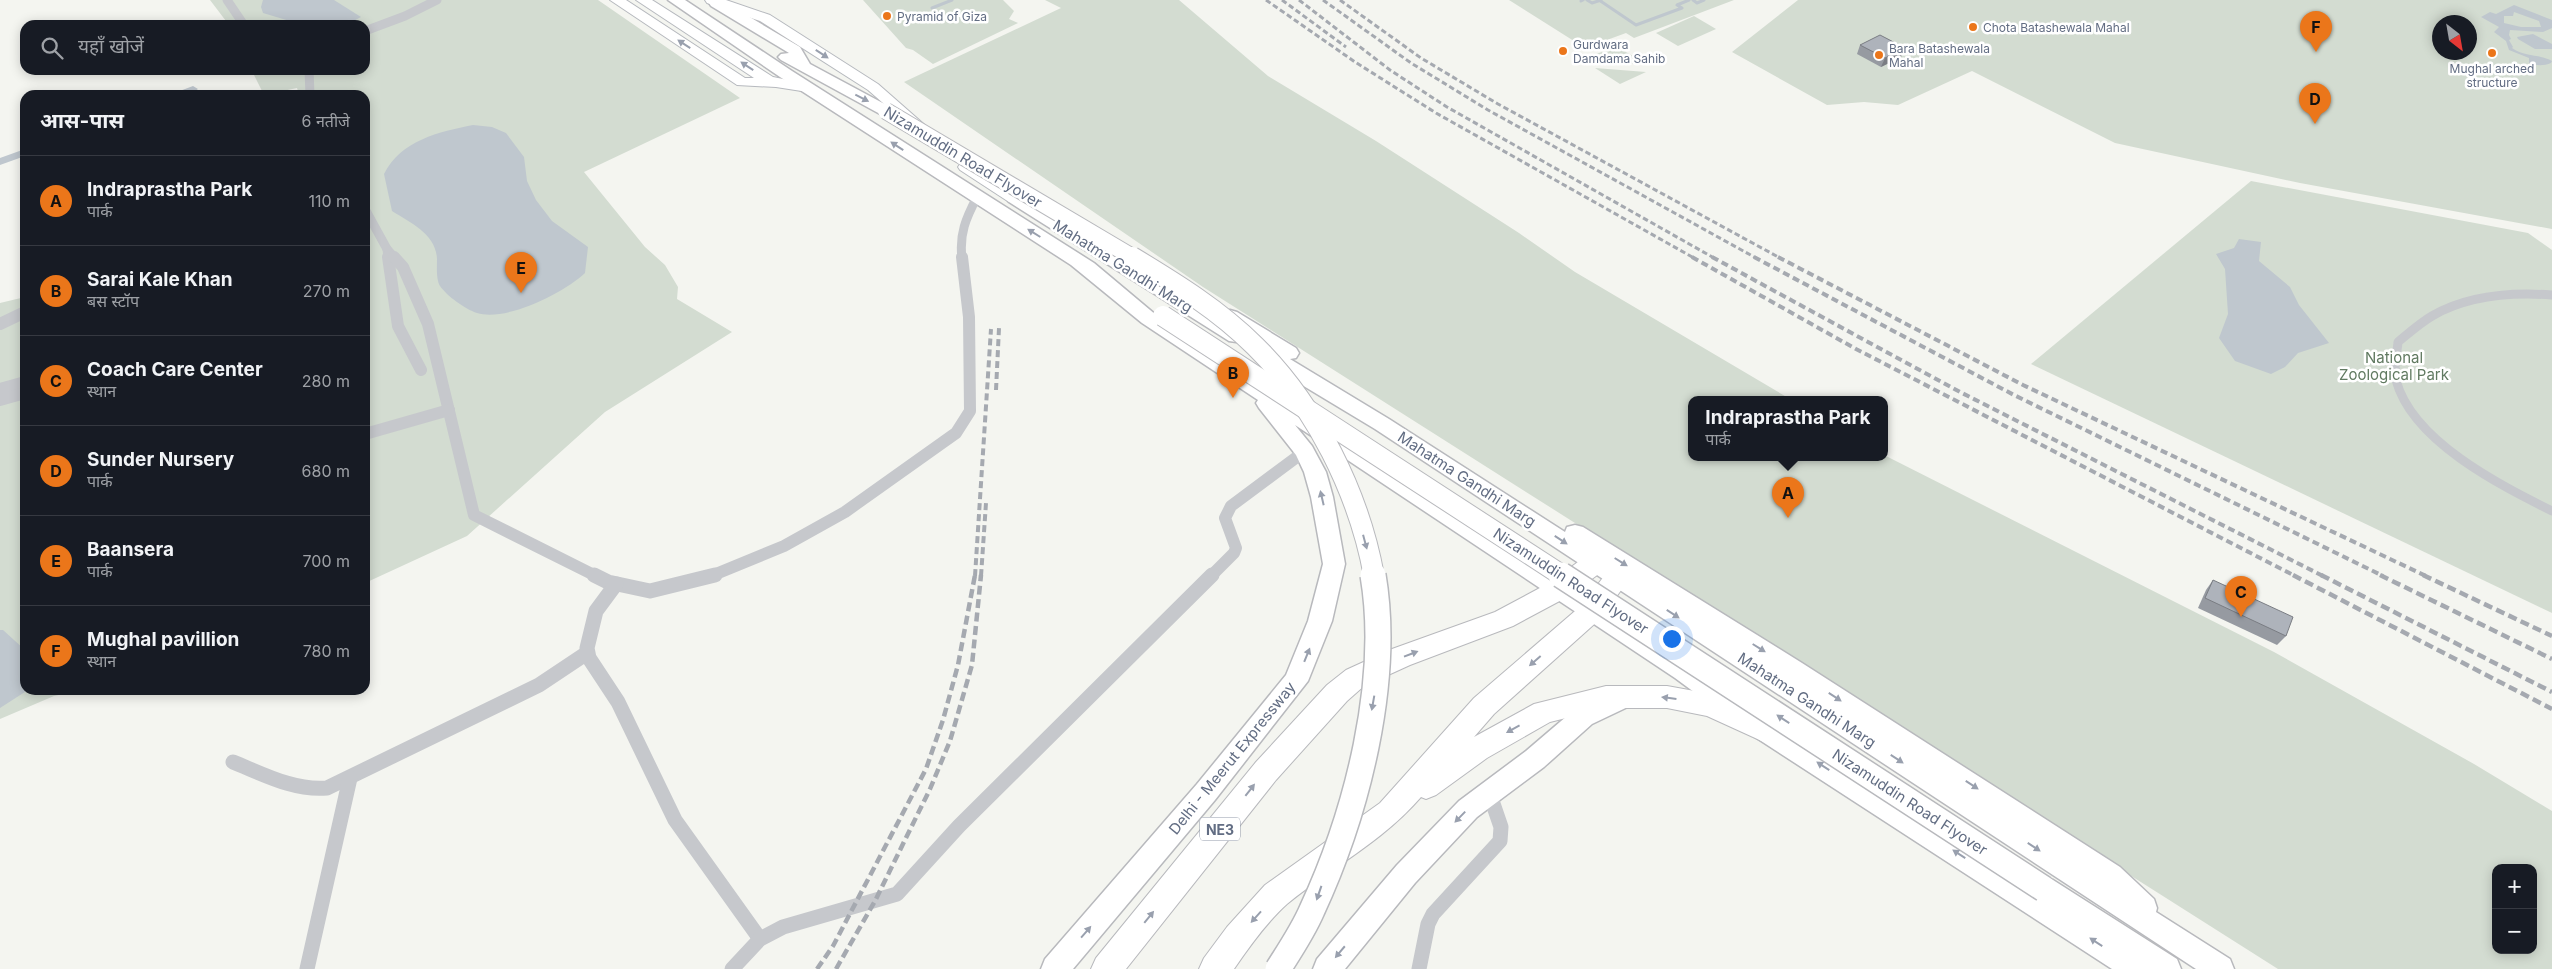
<!DOCTYPE html>
<html lang="hi">
<head>
<meta charset="utf-8">
<style>
  :root { --surface:#171b24; --page:#20242c; --text:#f1f3f6; --muted:#9ea1a6; --line:#363941; --accent:#eb761a }
  body { margin:0; font-family:Inter,"Noto Sans Devanagari",sans-serif; background:var(--page); color:var(--text) }
  .controls { position:absolute; right:15px; bottom:15px; display:grid; overflow:hidden; border-radius:10px; box-shadow:0 2px 12px #0003 }
  .controls button { width:45px; height:45px; display:grid; place-items:center; padding:0; border:0; border-bottom:1px solid var(--line); background:var(--surface); color:var(--text); font:25px sans-serif }
  .compass { position:absolute; left:2432px; top:15px; width:45px; height:45px; border-radius:50%; background:var(--surface); box-shadow:0 2px 12px #0003; rotate:149deg }
  .you { position:absolute; left:1671px; top:638px; width:18px; height:18px; margin:-12px; border:4px solid #fff; border-radius:50%; background:#1a73e8; box-shadow:0 0 0 8px #1a73e833 }
  .badge { display:grid; place-items:center; width:32px; height:32px; border-radius:50%; background:var(--accent); color:#111; font-size:16px; font-weight:700 }
  .pin { position:absolute; translate:-50% -41px; filter:drop-shadow(0 1px 2px #0008) }
  .pin::after { content:''; position:absolute; top:26px; width:18px; height:15px; background:inherit; clip-path:polygon(0 0,100% 0,50% 100%) }
  .popup { position:absolute; left:1688px; top:396px; width:200px; height:65px; box-sizing:border-box; display:grid; place-content:center; border-radius:10px; background:var(--surface); filter:drop-shadow(0 1px 4px #0005); font-size:16px; white-space:nowrap; color:var(--muted) }
  .popup b { font-size:19px; color:var(--text) }
  .popup::after { content:''; position:absolute; left:50%; top:100%; margin-left:-10px; border:10px solid transparent; border-top-color:var(--surface) }
  .list { margin:0; padding:0; list-style:none }
  h2 { display:flex; justify-content:space-between; align-items:center; height:65px; margin:0; padding:0 20px; font-size:21px }
  h2 small { font-size:16px; font-weight:400; color:var(--muted) }
  .list li { display:grid; grid-template-columns:32px 1fr auto; gap:15px; align-items:center; box-sizing:border-box; height:90px; padding:0 20px; border-top:1px solid var(--line) }
  .list b { display:block; font-size:19px; white-space:nowrap }
  .list p { margin:0; font-size:16px; white-space:nowrap; color:var(--muted) }
  .list em { font-size:16px; font-style:normal; color:var(--muted) }
  .icon { flex:none; width:28px; height:28px; fill:none; stroke:currentColor; stroke-width:2; stroke-linecap:round; stroke-linejoin:round }
  .map { position:relative; flex:none; width:2552px; height:969px; overflow:hidden }
  .search { position:absolute; background:var(--surface); box-shadow:0 2px 12px #0003; left:20px; top:20px; width:350px; height:55px; display:flex; align-items:center; gap:12px; box-sizing:border-box; padding:0 18px; border-radius:15px; color:var(--muted); font-size:19px }
  .panel { position:absolute; background:var(--surface); box-shadow:0 2px 12px #0003; left:20px; top:90px; width:350px; height:605px; border-radius:15px }
  .map>svg:first-child { display:block }
  .green { fill:#d3dcd1; fill-rule:evenodd }
  .water { fill:#bfc7ce; fill-rule:evenodd }
  .lines { fill:none; stroke-linecap:round; stroke-linejoin:round }
  .stream { stroke:#bfc7ce; stroke-width:3 }
  .canal { fill:#bfc7ce; fill-rule:evenodd }
  .primary-casing { stroke:#b6b9be; stroke-width:2 }
  .trunk-casing { stroke:#b8b9bd; stroke-width:3 }
  .motorway-casing { stroke:#b8b9bd; stroke-width:2 }
  .pedestrian { stroke:#c6c8cc; stroke-width:9 }
  .minor-far2 { stroke:#c6c8cc; stroke-width:9 }
  .minor-far1 { stroke:#c6c8cc; stroke-width:12 }
  .minor { stroke:#c6c8cc; stroke-width:15 }
  .primary { fill:#fff; fill-rule:evenodd }
  .trunk { fill:#fff; fill-rule:evenodd }
  .motorway { fill:#fff; fill-rule:evenodd }
  .rail-far2 { stroke:#a5a9b0; stroke-width:3; stroke-dasharray:5.5 3; stroke-linecap:butt }
  .rail-far1 { stroke:#a5a9b0; stroke-width:4; stroke-dasharray:7 4; stroke-linecap:butt }
  .rail { stroke:#a5a9b0; stroke-width:4.5; stroke-dasharray:9 4.5; stroke-linecap:butt }
  .trunk-bridge-far2-casing { stroke:#b8b9bd; stroke-width:18; stroke-linecap:butt }
  .trunk-bridge-far1-casing { stroke:#b8b9bd; stroke-width:22; stroke-linecap:butt }
  .trunk-bridge-casing { stroke:#b8b9bd; stroke-width:28; stroke-linecap:butt }
  .trunk-bridge-far2 { stroke:#fff; stroke-width:16 }
  .trunk-bridge-far1 { stroke:#fff; stroke-width:20 }
  .trunk-bridge { stroke:#fff; stroke-width:25 }
  .wall { fill:#969aa1 }
  .shaded-wall { fill:#7a7d83 }
  .building { fill:#aeb3bb; stroke:#7a7d83 }
  .oneway { fill:#99a0ae }
  .poi-dot { fill:#eb761a; stroke:#fff; stroke-width:2 }
  .labels { text-anchor:middle; dominant-baseline:central; stroke-width:5; stroke-linejoin:round; paint-order:stroke }
  .far-poi-label { font-size:12px; fill:#626d83; stroke:#fff; text-anchor:start }
  .shield { fill:#fff; stroke:#9199a8; stroke-width:1 }
  .shield-label { font-size:14px; font-weight:bold; fill:#626d83 }
  .street-label { font-size:15px; fill:#626d83; stroke:#fff }
  .park-label { font-size:15px; fill:#617a61; stroke:#fff }
</style>
</head>
<body>
<div class="map">
<svg width="2552" height="969" viewBox="0 0 2552 969">
  <rect width="100%" height="100%" fill="#f4f5f0"/>
  <!-- green -->
  <g class="green">
    <path d="M210 0H598L740 98 584 172 645 247 665 265 678 287 677 299 732 332 605 412 467 536 365 583V95H299L297 88 264 95 252 71 365 70V25H229Z"/>
    <path d="M863 0H1003L1014 11 1009 19 1018 23 933 64 913 50 906 48Z"/>
    <path d="M1045 0H1179L1268 76 1376 141 1519 233 1575 272 1790 399H1692V457H1884V455L2274 652 2474 764 2552 811V969H2278L1203 287 904 82 1061 8ZM2496 868H2533V950H2496Z"/>
    <path d="M1509 0H1734L1634 38 1626 33 1585 48Z"/>
    <path d="M1798 0H2552V229L2300 183 2115 143 1972 71 1898 105 1864 102 1827 105 1732 52ZM2440 22H2470V52H2440Z"/>
    <path d="M1694 16 1716 29 1678 46 1656 33Z"/>
    <path d="M1617 47 1647 64 1603 63 1596 54Z"/>
    <path d="M1595 68 1646 72 1620 84Z"/>
    <path d="M2251 181 2528 233 2552 250V613L2031 364Z"/>
    <path d="M25 297V690H82L54 696 0 719V303Z"/>
  </g>
  <!-- water -->
  <g class="water">
    <path d="M263 0H334L361 17 346 25H303L263 13 261 7Z"/>
    <path d="M2514 5 2552 20V28L2543 32 2510 30 2509 35 2511 39 2509 40 2513 47 2512 48C2525 57 2540 54 2552 61L2551 63C2544 66 2536 66 2529 63V58L2509 50 2506 41 2494 32 2499 27 2481 17 2490 12 2496 14ZM2514 12 2539 21 2541 27H2521L2504 23V16H2513Z"/>
    <path d="M2533 34 2552 44V49H2535L2518 39 2517 37Z"/>
    <path d="M473 125 492 127 506 133 524 157 527 181 536 200 552 221 588 247 585 273C564 293 506 322 477 313 465 309 447 296 440 286 436 279 437 267 437 259 436 234 411 223 392 211L384 174C401 140 439 132 473 125Z"/>
    <path d="M2239 239 2261 242 2259 261 2290 287 2299 305 2329 343 2298 353 2285 367 2271 374 2235 361 2219 338 2228 314 2225 269 2216 254 2234 248Z"/>
    <path d="M0 630H3L25 650V690H28L0 708Z"/>
  </g>
  <g class="lines">
    <!-- stream -->
    <g class="stream">
      <path d="M1587 0 1592 3 1601 0"/>
      <path d="M1599 0 1636 25 1682 8 1677 5 1689 0"/>
      <path d="M1693 0 1697 3 1704 0"/>
      <path d="M1581 1 1583 0"/>
      <path d="M932 8 952 0"/>
    </g>
    <!-- canal -->
    <g class="canal">
      <path d="M193 86 198 89C190 96 179 95 169 95Z"/>
      <path d="M25 149V156L0 165V158Z"/>
    </g>
    <defs>
      <g id="primary">
        <path d="M610 0H626L745 78H754L636 0H652L773 77 813 85 815 88 808 92 776 87 737 85Z"/>
        <path d="M705 0H726L770 15 878 84 927 127 924 130H914L868 90 760 21 707 3Z"/>
        <path d="M966 162 972 164 1023 198 1021 202H1009L960 170 958 167 960 164Z"/>
      </g>
      <g id="trunk">
        <path d="M668 0H685L792 71 1094 263 1156 315 1691 664 1773 723 2032 887 2035 880 2044 877 2053 880 2177 959 2181 969H2112L1755 737 1675 678 1295 425 1312 446 1326 472 1333 497 1345 564 1332 621 1308 681 1215 800 1073 969H1041L1045 959 1197 784 1286 675 1308 621 1323 564 1311 497 1304 472 1296 455 1259 408 1256 403 1258 400 1142 323 1071 265 780 77Z"/>
        <path d="M711 0H721L800 47 810 64 892 108 894 111 886 116 880 114 781 60 778 57 781 54 789 53 711 6 709 3Z"/>
        <path d="M1015 193 1021 194 1222 319 1221 316 1223 312 1230 310 1237 312 1296 348 1299 353 1296 358 1290 359 1389 419 1565 532 1567 527 1575 525 1583 527 1802 663 2120 867 2154 899 2157 908 2156 912 2230 959 2234 969H2196L1375 429 1257 358 1254 353 1257 348 1264 346 1244 334 1246 336 1243 341 1236 342 1229 341 1009 202 1006 198 1009 194Z"/>
        <path d="M1625 687 1634 690 1637 697 1634 704 1592 724 1544 767 1477 817 1415 883 1345 969H1313L1317 959 1397 865 1459 801 1526 751 1574 710Z"/>
      </g>
      <g id="motorway">
        <path d="M1595 553 1604 556 1607 563 1604 570 1569 596 1513 626 1410 665 1364 686 1347 701 1276 780 1126 969H1091L1096 958 1256 762 1327 685 1346 670 1392 649 1495 612 1551 582 1586 556Z"/>
        <path d="M1617 568 1626 571 1630 578 1600 619 1494 714 1474 737 1534 704 1606 686H1667L1711 694 1774 722 1778 730 1774 738 1764 742 1707 716 1667 708H1606L1550 722 1487 758 1436 795 1426 799 1421 797C1381 843 1333 866 1287 904 1267 922 1249 947 1234 969H1199L1204 958 1227 927 1265 885 1380 803 1474 698 1582 605 1608 571Z"/>
      </g>
    </defs>
    <!-- primary casing -->
    <use href="#primary" class="primary-casing"/>
    <!-- trunk casing -->
    <use href="#trunk" class="trunk-casing"/>
    <!-- motorway casing -->
    <use href="#motorway" class="motorway-casing"/>
    <!-- pedestrian -->
    <path class="pedestrian" d="M2552 295C2511 292 2468 295 2432 316 2420 323 2409 333 2398 342 2397 354 2393 368 2396 380 2412 441 2500 485 2552 511"/>
    <!-- minor-far2 -->
    <g class="minor-far2">
      <path d="M227 0 244 25"/>
      <path d="M365 31 405 16 437 0"/>
      <path d="M309 70 310 95"/>
      <path d="M365 209 387 249 395 258"/>
      <path d="M387 249 388 258"/>
      <path d="M962 258C959 234 966 218 977 197"/>
    </g>
    <!-- minor-far1 -->
    <g class="minor-far1">
      <path d="M388 257 398 326 421 370"/>
      <path d="M394 257 403 267 428 324 474 515 596 576"/>
      <path d="M0 324 25 312"/>
      <path d="M0 389 25 382"/>
      <path d="M0 400 25 393"/>
      <path d="M365 434 449 410"/>
      <path d="M711 576 784 546 845 512 956 433 970 411 969 317 962 257"/>
      <path d="M1211 576 1234 553 1236 548 1225 518 1231 506 1305 451"/>
    </g>
    <!-- minor -->
    <g class="minor">
      <path d="M594 575 608 582 650 591 715 575"/>
      <path d="M616 584 596 611 587 648 589 658 618 702 675 820 760 939"/>
      <path d="M233 762C263 774 294 791 327 788L539 685 587 653"/>
      <path d="M307 969 350 778"/>
      <path d="M732 969 760 939 783 927 897 894 959 826 1212 575"/>
      <path d="M1419 969 1428 924 1433 914 1500 841 1501 827 1489 792"/>
    </g>
    <!-- primary -->
    <use href="#primary" class="primary"/>
    <!-- trunk -->
    <use href="#trunk" class="trunk"/>
    <!-- motorway -->
    <use href="#motorway" class="motorway"/>
    <!-- rail-far2 -->
    <g class="rail-far2">
      <path d="M1266 0 1355 62 1436 113 1694 258"/>
      <path d="M1282 0 1346 47"/>
      <path d="M1299 0 1390 70 1447 107 1714 258"/>
      <path d="M1323 0 1411 63 1488 110 1756 258"/>
      <path d="M1340 0 1421 58 1498 104 1780 258"/>
    </g>
    <!-- rail-far1 -->
    <g class="rail-far1">
      <path d="M1692 257 1856 349 2295 576"/>
      <path d="M1712 257 1960 392 2323 576"/>
      <path d="M1754 257 2014 395 2383 576"/>
      <path d="M1778 257 2023 385 2426 576"/>
      <path d="M996 390 999 328"/>
      <path d="M975 576 991 329"/>
      <path d="M981 576 986 503"/>
    </g>
    <!-- rail -->
    <g class="rail">
      <path d="M2293 575 2552 709"/>
      <path d="M2321 575 2552 692"/>
      <path d="M2380 575 2552 659"/>
      <path d="M2423 575 2552 636"/>
      <path d="M817 969 833 946 926 769 943 720 958 665 975 575"/>
      <path d="M836 969 875 901 930 789 950 741 972 665 981 575"/>
    </g>
    <defs>
      <path id="trunk-bridge-far2" d="M886 111 1134 258"/>
      <g id="trunk-bridge-far1">
        <path d="M1132 257C1175 283 1219 310 1255 346 1315 405 1359 493 1374 576"/>
        <path d="M1163 316 1563 576"/>
      </g>
      <g id="trunk-bridge">
        <path d="M1561 575 2044 889"/>
        <path d="M1278 969C1290 950 1303 931 1312 910 1357 813 1391 681 1373 575"/>
      </g>
    </defs>
    <!-- trunk-bridge-far2 casing -->
    <use href="#trunk-bridge-far2" class="trunk-bridge-far2-casing"/>
    <!-- trunk-bridge-far1 casing -->
    <use href="#trunk-bridge-far1" class="trunk-bridge-far1-casing"/>
    <!-- trunk-bridge casing -->
    <use href="#trunk-bridge" class="trunk-bridge-casing"/>
    <!-- trunk-bridge-far2 -->
    <use href="#trunk-bridge-far2" class="trunk-bridge-far2"/>
    <!-- trunk-bridge-far1 -->
    <use href="#trunk-bridge-far1" class="trunk-bridge-far1"/>
    <!-- trunk-bridge -->
    <use href="#trunk-bridge" class="trunk-bridge"/>
  </g>
  <!-- wall -->
  <g class="wall">
    <path d="M1860 45 1901 57 1881 67 1857 54Z"/>
    <path d="M2213 580 2286 636 2277 645 2198 608 2206 590Z"/>
  </g>
  <!-- shaded-wall -->
  <path class="shaded-wall" d="M1905 48 1901 57 1881 67 1885 58Z"/>
  <!-- building -->
  <g class="building">
    <path d="M1880 35 1905 48 1885 58 1860 45Z"/>
    <path d="M2213 580 2293 617 2286 636 2205 598Z"/>
  </g>
  <!-- one-way arrows -->
  <defs><path id="oneway-solid" d="M-6-.8H1V-3.2L6.5 0L1 3.2V.8H-6Z" transform="scale(1.25)"/></defs>
  <g class="oneway">
    <use href="#oneway-solid" transform="translate(684 44) rotate(-147)"/>
    <use href="#oneway-solid" transform="translate(822 54) rotate(33)"/>
    <use href="#oneway-solid" transform="translate(747 66) rotate(-147)"/>
    <use href="#oneway-solid" transform="translate(862 98) rotate(27)"/>
    <use href="#oneway-solid" transform="translate(897 146) rotate(-147)"/>
    <use href="#oneway-solid" transform="translate(1034 233) rotate(-148)"/>
    <use href="#oneway-solid" transform="translate(1322 498) rotate(-103)"/>
    <use href="#oneway-solid" transform="translate(1561 540) rotate(33)"/>
    <use href="#oneway-solid" transform="translate(1365 542) rotate(75)"/>
    <use href="#oneway-solid" transform="translate(1621 562) rotate(32)"/>
    <use href="#oneway-solid" transform="translate(1673 614) rotate(33)"/>
    <use href="#oneway-solid" transform="translate(1759 648) rotate(32)"/>
    <use href="#oneway-solid" transform="translate(1411 654) rotate(-21)"/>
    <use href="#oneway-solid" transform="translate(1307 655) rotate(-68)"/>
    <use href="#oneway-solid" transform="translate(1535 661) rotate(139)"/>
    <use href="#oneway-solid" transform="translate(1835 697) rotate(33)"/>
    <use href="#oneway-solid" transform="translate(1669 698) rotate(-173)"/>
    <use href="#oneway-solid" transform="translate(1373 703) rotate(100)"/>
    <use href="#oneway-solid" transform="translate(1783 719) rotate(-147)"/>
    <use href="#oneway-solid" transform="translate(1513 729) rotate(151)"/>
    <use href="#oneway-solid" transform="translate(1897 759) rotate(33)"/>
    <use href="#oneway-solid" transform="translate(1823 766) rotate(-147)"/>
    <use href="#oneway-solid" transform="translate(1972 785) rotate(33)"/>
    <use href="#oneway-solid" transform="translate(1250 790) rotate(-52)"/>
    <use href="#oneway-solid" transform="translate(1460 817) rotate(134)"/>
    <use href="#oneway-solid" transform="translate(2034 847) rotate(33)"/>
    <use href="#oneway-solid" transform="translate(1959 854) rotate(-147)"/>
    <use href="#oneway-solid" transform="translate(1319 893) rotate(109)"/>
    <use href="#oneway-solid" transform="translate(1149 917) rotate(-51)"/>
    <use href="#oneway-solid" transform="translate(1256 917) rotate(132)"/>
    <use href="#oneway-solid" transform="translate(1086 932) rotate(-49)"/>
    <use href="#oneway-solid" transform="translate(2096 942) rotate(-147)"/>
    <use href="#oneway-solid" transform="translate(1340 952) rotate(130)"/>
  </g>
  <!-- markers -->
  <g class="poi-dot">
    <circle cx="887" cy="16" r="5"/>
    <circle cx="1973" cy="27" r="5"/>
    <circle cx="1563" cy="51" r="5"/>
    <circle cx="2492" cy="53" r="5"/>
    <circle cx="1879" cy="55" r="5"/>
  </g>
  <g class="labels">
    <!-- far-poi labels -->
    <g class="far-poi-label">
      <text x="897" y="16">Pyramid of Giza</text>
      <text x="1983" y="27">Chota Batashewala Mahal</text>
      <text x="1573" y="44">Gurdwara<tspan x="1573" dy="14">Damdama Sahib</tspan></text>
      <text x="1889" y="48">Bara Batashewala<tspan x="1889" dy="14">Mahal</tspan></text>
      <text x="2492" y="68" text-anchor="middle">Mughal arched<tspan x="2492" dy="14">structure</tspan></text>
    </g>
    <!-- shield labels -->
    <rect class="shield" x="1200" y="817.5" width="40" height="23" rx="4"/>
    <g class="shield-label">
      <text x="1220" y="829">NE3</text>
    </g>
    <!-- street labels -->
    <g class="street-label">
      <text transform="translate(963 157) rotate(31)">Nizamuddin Road Flyover</text>
      <text transform="translate(1123 266) rotate(32)">Mahatma Gandhi Marg</text>
      <text transform="translate(1467 479) rotate(33)">Mahatma Gandhi Marg</text>
      <text transform="translate(1571 581) rotate(33)">Nizamuddin Road Flyover</text>
      <text transform="translate(1807 700) rotate(33)">Mahatma Gandhi Marg</text>
      <text transform="translate(1232 758) rotate(-51)">Delhi - Meerut Expressway</text>
      <text transform="translate(1910 802) rotate(33)">Nizamuddin Road Flyover</text>
    </g>
    <!-- park labels -->
    <g class="park-label">
      <text x="2394" y="357">National<tspan x="2394" dy="17">Zoological Park</tspan></text>
    </g>
  </g>
</svg>
<div class="controls">
<button>+</button>
<button>−</button>
</div>
<svg class="compass" viewBox="-18 -18 36 36"><path d="M0-13l5 13h-10z" fill="#e53935"/><path d="M0 13l5-13h-10z" fill="#9ea1a6"/></svg>
<div class="you"></div>
<div class="pin badge" style="left:1788px;top:518px">A</div>
<div class="popup"><b>Indraprastha Park</b>पार्क</div>
<div class="pin badge" style="left:1233px;top:398px">B</div>
<div class="pin badge" style="left:2241px;top:617px">C</div>
<div class="pin badge" style="left:2315px;top:124px">D</div>
<div class="pin badge" style="left:521px;top:293px">E</div>
<div class="pin badge" style="left:2316px;top:52px">F</div>
<div class="search"><svg class="icon" aria-label="search" viewBox="0 0 24 24"><circle cx="10" cy="10" r="6"/><path d="M15 15l6 6"/></svg>यहाँ खोजें</div>
<section class="panel">
<h2>आस-पास<small>6 नतीजे</small></h2>
<ul class="list">
<li><span class="badge">A</span><div><b>Indraprastha Park</b><p>पार्क</p></div><em>110 m</em></li>
<li><span class="badge">B</span><div><b>Sarai Kale Khan</b><p>बस स्टॉप</p></div><em>270 m</em></li>
<li><span class="badge">C</span><div><b>Coach Care Center</b><p>स्थान</p></div><em>280 m</em></li>
<li><span class="badge">D</span><div><b>Sunder Nursery</b><p>पार्क</p></div><em>680 m</em></li>
<li><span class="badge">E</span><div><b>Baansera</b><p>पार्क</p></div><em>700 m</em></li>
<li><span class="badge">F</span><div><b>Mughal pavillion</b><p>स्थान</p></div><em>780 m</em></li>
</ul>
</section>
</div>
</body>
</html>
